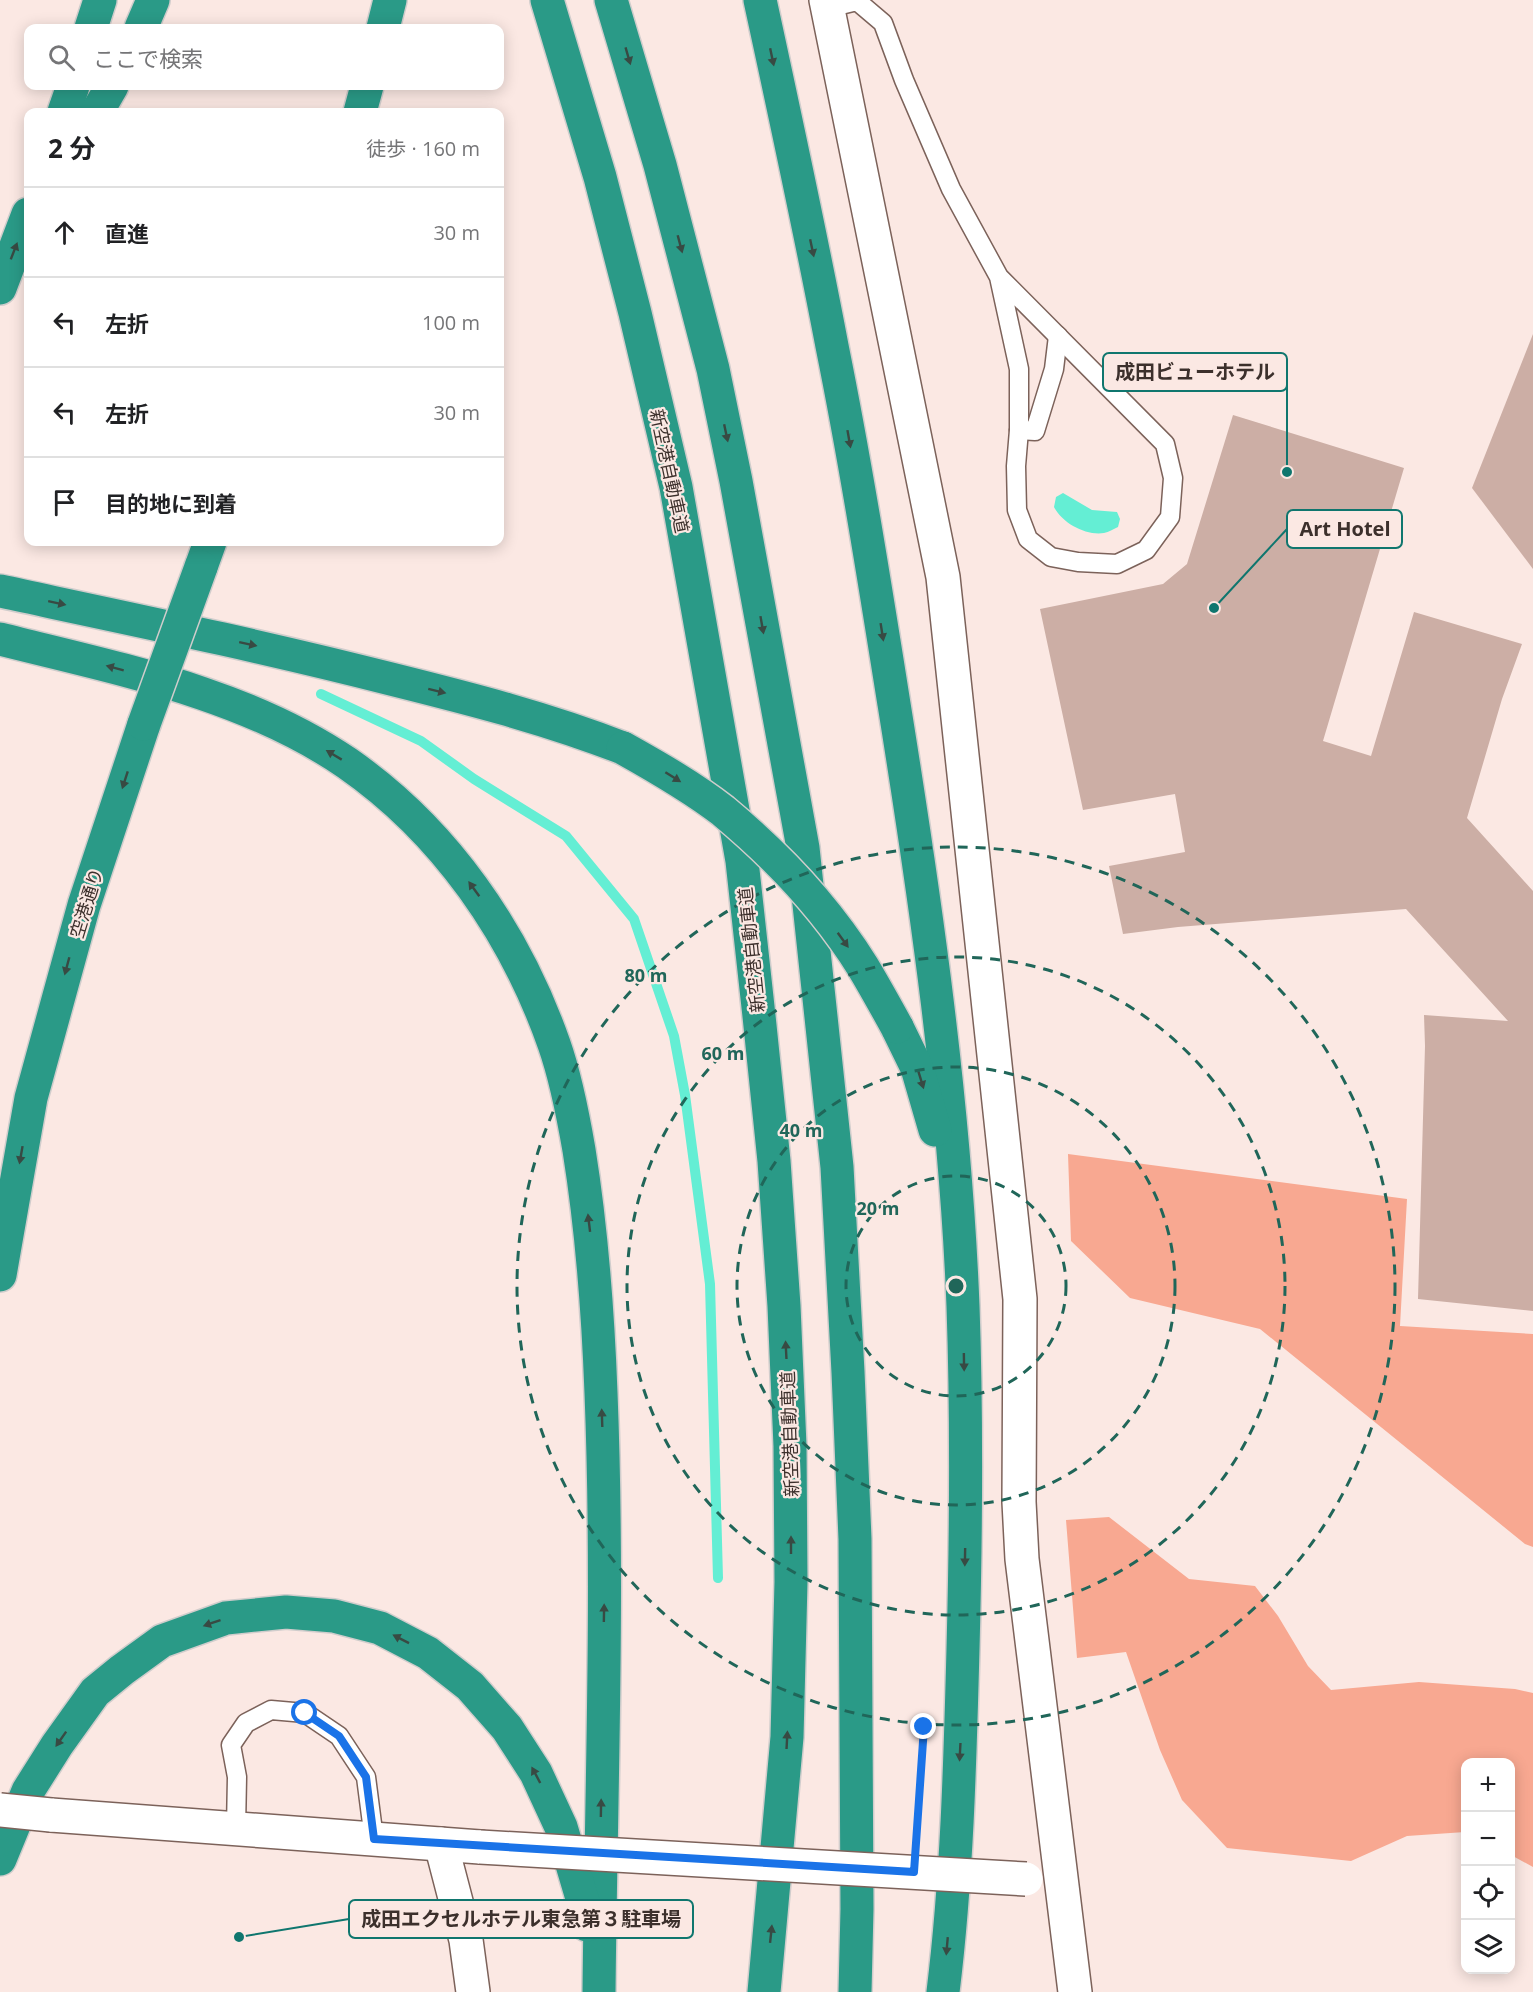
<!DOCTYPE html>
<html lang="ja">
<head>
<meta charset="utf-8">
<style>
  :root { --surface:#fff; --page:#f6f6f6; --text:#202124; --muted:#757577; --line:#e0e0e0 }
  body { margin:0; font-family:"Open Sans","Noto Sans JP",sans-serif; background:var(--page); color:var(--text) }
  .controls { position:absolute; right:18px; bottom:18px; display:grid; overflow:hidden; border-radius:12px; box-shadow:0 3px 15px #0003 }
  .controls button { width:54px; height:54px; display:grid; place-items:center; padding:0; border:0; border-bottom:2px solid var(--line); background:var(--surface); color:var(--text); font:30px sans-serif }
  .stop { position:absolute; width:18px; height:18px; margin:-14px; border:4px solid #1a73e8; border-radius:50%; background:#fff }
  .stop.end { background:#1a73e8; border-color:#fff; box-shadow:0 2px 6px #0008 }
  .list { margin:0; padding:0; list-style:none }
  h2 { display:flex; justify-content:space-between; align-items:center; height:78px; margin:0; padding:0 24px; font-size:26px }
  h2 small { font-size:20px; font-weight:400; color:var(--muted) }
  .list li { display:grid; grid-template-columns:39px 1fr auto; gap:18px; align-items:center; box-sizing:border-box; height:90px; padding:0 24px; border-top:2px solid var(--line) }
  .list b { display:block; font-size:22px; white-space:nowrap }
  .list em { font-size:20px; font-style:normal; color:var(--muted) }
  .icon { flex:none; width:33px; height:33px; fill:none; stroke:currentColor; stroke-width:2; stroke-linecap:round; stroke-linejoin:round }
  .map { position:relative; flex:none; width:1533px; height:1992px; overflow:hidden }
  .search { position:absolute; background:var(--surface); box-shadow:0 3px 15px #0003; left:24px; top:24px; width:480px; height:66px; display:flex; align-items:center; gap:15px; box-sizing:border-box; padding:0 21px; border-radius:12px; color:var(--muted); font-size:22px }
  .panel { position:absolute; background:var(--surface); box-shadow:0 3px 15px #0003; left:24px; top:108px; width:480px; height:438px; border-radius:12px }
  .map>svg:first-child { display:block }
  .forest { fill:#f8a891 }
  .water { fill:#64eed4 }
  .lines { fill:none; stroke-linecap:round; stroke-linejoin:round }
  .stream { stroke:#64eed4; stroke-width:10 }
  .building { fill:#ccaea5 }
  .lane-casing { stroke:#7c625a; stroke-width:21 }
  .street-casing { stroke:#7c625a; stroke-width:36 }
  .secondary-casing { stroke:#7c625a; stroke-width:36 }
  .highway-casing { stroke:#d0cdcc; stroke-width:36 }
  .path { stroke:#b6a6a1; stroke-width:4; stroke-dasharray:3 4.5; stroke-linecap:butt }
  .lane { stroke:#fff; stroke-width:18 }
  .street { stroke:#fff; stroke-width:33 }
  .secondary { stroke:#fff; stroke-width:33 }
  .highway { stroke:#2a9a87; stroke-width:33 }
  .street-bridge-casing { stroke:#7c625a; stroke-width:36; stroke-linecap:butt }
  .highway-bridge-casing { stroke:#d0cdcc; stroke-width:36; stroke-linecap:butt }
  .street-bridge { stroke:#fff; stroke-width:33 }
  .highway-bridge { stroke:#2a9a87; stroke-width:33 }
  .oneway { fill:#384a43 }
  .route { stroke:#1a73e8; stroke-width:8 }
  .ring { fill:none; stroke:#206659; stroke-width:3; stroke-dasharray:10 8 }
  .labels { text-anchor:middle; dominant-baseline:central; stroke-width:4.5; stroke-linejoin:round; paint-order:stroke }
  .street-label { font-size:18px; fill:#3c302c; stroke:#fbe8e3 }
  .centre { fill:#206659; stroke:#fbe8e3; stroke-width:3 }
  .ring-label { font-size:18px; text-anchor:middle; font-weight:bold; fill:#206659; stroke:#fbe8e3; stroke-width:4.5; stroke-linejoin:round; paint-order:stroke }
  .leader { fill:none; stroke:#0f766e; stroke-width:2 }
  .callout-dot { fill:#0f766e; stroke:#fbe8e3; stroke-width:2 }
  .callout { fill:#fbe8e3; stroke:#0f766e; stroke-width:2 }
  .callout-label { font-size:20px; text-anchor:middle; font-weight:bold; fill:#3c302c }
</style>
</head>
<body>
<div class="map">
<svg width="1533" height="1992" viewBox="0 0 1533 1992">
  <rect width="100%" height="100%" fill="#fbe8e3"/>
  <!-- forest -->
  <g class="forest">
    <path d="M1068 1154 1407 1199 1400 1326 1533 1334V1547L1525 1544 1260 1329 1130 1298 1071 1241Z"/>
    <path d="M1109 1517 1189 1579 1255 1586 1278 1616 1308 1666 1331 1690 1419 1682 1515 1689 1533 1693V1867L1511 1855 1510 1762H1466L1465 1832 1407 1836 1351 1861 1227 1848 1182 1800 1160 1750 1126 1652 1077 1658 1066 1520Z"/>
  </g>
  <!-- water -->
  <path class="water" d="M1063 493 1092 510 1117 512 1120 519 1118 527C1113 529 1109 532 1104 533 1086 536 1062 523 1054 507L1056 497Z"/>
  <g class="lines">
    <!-- stream -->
    <path class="stream" d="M321 694 421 741 474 779 566 836 634 919 674 1036 685 1095 710 1284 718 1578"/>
  </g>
  <!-- building -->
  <g class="building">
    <path d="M1533 334V569L1472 488Z"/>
    <path d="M1233 415 1404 468 1323 741 1371 756 1414 612 1522 644 1502 699 1467 818 1533 891V1311L1418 1299 1425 1046 1424 1015 1508 1021 1406 909 1178 927 1123 934 1109 866 1185 852 1175 794 1083 810 1040 609 1163 584 1187 564Z"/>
  </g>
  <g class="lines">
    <defs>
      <g id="lane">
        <path d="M828 8 857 1 883 23 904 80 951 189 999 277 1019 369V430L1016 466 1017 510 1028 539 1051 557 1078 562 1117 564 1146 550 1170 517 1173 478 1165 444 999 277"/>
        <path d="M1019 430 1035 431 1054 369 1058 336"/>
        <path d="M236 1828 237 1777 231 1745 246 1723 271 1710 305 1713 339 1736 366 1777 374 1839"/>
      </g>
      <g id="street">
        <path d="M51 1815 480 1847"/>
        <path d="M441 1844 466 1940 473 1992"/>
      </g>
      <path id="secondary" d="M826 0 943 577 1020 1299 1019 1502 1022 1559 1075 1992"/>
      <g id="highway">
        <path d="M547 0 600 177 635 313 676 487 742 861 759 1016 774 1161 784 1306 790 1446 791 1582 787 1737 764 1992"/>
        <path d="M611 0 660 165 713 369 736 481 803 848 837 1167 848 1372 855 1539 857 1909 855 1992"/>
        <path d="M760 0C785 115 810 230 832 346 856 465 875 585 894 704 926 903 955 1104 963 1306 967 1420 966 1535 963 1649 960 1763 957 1879 943 1992"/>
        <path d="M91 28 100 0"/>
        <path d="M141 28 153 0"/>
        <path d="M383 28 390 0"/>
        <path d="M64 112 73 86"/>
        <path d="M97 112 112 86"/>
        <path d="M360 112 367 86"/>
        <path d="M0 288 28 214"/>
        <path d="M201 567 210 542"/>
        <path d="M0 591C131 619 262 646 391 679 471 699 546 718 623 748"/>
        <path d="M0 639C119 669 244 693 347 763 445 831 515 933 554 1044 566 1078 573 1115 579 1150 592 1231 598 1312 601 1393 609 1593 601 1793 599 1992"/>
        <path d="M897 1027 917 1068 935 1130"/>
        <path d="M0 1275 31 1098 84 905 144 724"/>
        <path d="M0 1859 28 1791 57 1745 95 1692 122 1670 162 1641 226 1618 286 1612 334 1616 380 1628 428 1653 470 1686 507 1728 536 1773 561 1827 584 1905 587 1925"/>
      </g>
    </defs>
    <!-- lane casing -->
    <use href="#lane" class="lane-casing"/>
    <!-- street casing -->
    <use href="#street" class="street-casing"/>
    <!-- secondary casing -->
    <use href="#secondary" class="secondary-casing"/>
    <!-- highway casing -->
    <use href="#highway" class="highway-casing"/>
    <!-- path -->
    <path class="path" d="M917 1837 921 1773"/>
    <!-- lane -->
    <use href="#lane" class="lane"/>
    <!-- street -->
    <use href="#street" class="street"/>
    <!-- secondary -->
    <use href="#secondary" class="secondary"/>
    <!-- highway -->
    <use href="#highway" class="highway"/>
    <defs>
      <g id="street-bridge">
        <path d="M0 1810 51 1815"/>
        <path d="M480 1847 1026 1879"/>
      </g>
      <g id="highway-bridge">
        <path d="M144 724 201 567"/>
        <path d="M623 748C657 767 692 787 723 811 776 855 827 909 863 967 875 987 886 1007 897 1027"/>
      </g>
    </defs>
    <!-- street-bridge casing -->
    <use href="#street-bridge" class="street-bridge-casing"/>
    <!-- highway-bridge casing -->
    <use href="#highway-bridge" class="highway-bridge-casing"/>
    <!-- street-bridge -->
    <use href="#street-bridge" class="street-bridge"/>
    <!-- highway-bridge -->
    <use href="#highway-bridge" class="highway-bridge"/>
  </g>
  <!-- one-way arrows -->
  <defs><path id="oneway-solid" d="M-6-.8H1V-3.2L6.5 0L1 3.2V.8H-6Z" transform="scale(1.5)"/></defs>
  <g class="oneway">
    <use href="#oneway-solid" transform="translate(628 56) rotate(74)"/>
    <use href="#oneway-solid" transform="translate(772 57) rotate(78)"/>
    <use href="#oneway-solid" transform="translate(680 244) rotate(75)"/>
    <use href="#oneway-solid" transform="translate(812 248) rotate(78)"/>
    <use href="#oneway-solid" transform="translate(14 251) rotate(-69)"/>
    <use href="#oneway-solid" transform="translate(726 433) rotate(78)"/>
    <use href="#oneway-solid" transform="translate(849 439) rotate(80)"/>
    <use href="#oneway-solid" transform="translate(57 603) rotate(12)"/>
    <use href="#oneway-solid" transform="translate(762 625) rotate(80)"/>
    <use href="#oneway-solid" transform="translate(882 632) rotate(81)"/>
    <use href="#oneway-solid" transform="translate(248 644) rotate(12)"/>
    <use href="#oneway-solid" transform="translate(115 668) rotate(-165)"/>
    <use href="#oneway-solid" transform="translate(437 691) rotate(14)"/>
    <use href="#oneway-solid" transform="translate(334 755) rotate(-149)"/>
    <use href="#oneway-solid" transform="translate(673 777) rotate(32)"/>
    <use href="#oneway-solid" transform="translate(125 780) rotate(108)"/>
    <use href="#oneway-solid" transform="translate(474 889) rotate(-126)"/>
    <use href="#oneway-solid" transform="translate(843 940) rotate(54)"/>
    <use href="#oneway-solid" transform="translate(67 966) rotate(105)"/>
    <use href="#oneway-solid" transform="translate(921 1080) rotate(73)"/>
    <use href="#oneway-solid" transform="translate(21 1155) rotate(100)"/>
    <use href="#oneway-solid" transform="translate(589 1223) rotate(-97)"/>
    <use href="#oneway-solid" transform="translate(786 1350) rotate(-93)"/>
    <use href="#oneway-solid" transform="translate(964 1362) rotate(89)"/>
    <use href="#oneway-solid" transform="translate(602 1418) rotate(-92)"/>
    <use href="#oneway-solid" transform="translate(791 1545) rotate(-90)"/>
    <use href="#oneway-solid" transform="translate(965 1557) rotate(91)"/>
    <use href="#oneway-solid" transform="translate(604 1613) rotate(-89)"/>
    <use href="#oneway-solid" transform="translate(212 1623) rotate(161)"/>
    <use href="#oneway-solid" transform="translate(401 1639) rotate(-153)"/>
    <use href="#oneway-solid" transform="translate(61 1739) rotate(125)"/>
    <use href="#oneway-solid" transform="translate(787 1740) rotate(-87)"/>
    <use href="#oneway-solid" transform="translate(960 1752) rotate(93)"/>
    <use href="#oneway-solid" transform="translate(536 1775) rotate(-118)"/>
    <use href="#oneway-solid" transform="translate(601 1808) rotate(-89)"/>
    <use href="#oneway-solid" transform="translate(771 1934) rotate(-84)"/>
    <use href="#oneway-solid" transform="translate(947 1946) rotate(95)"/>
  </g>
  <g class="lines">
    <!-- route -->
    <path class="route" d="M305 1713 339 1736 366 1777 374 1839 914 1872 924 1727"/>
  </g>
  <!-- distance rings -->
  <g class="ring">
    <circle cx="956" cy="1286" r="110"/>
    <circle cx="956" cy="1286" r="219"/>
    <circle cx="956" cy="1286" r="329"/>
    <circle cx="956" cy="1286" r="439"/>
  </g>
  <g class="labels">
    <!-- street labels -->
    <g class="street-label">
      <text transform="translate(670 471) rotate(78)">新空港自動車道</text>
      <text transform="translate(86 903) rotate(-73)">空港通り</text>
      <text transform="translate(751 950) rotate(-96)">新空港自動車道</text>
      <text transform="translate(789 1434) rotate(-92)">新空港自動車道</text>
    </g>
  </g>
  <circle cx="956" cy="1286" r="9" class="centre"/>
  <g class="ring-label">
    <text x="646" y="982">80 m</text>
    <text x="723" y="1060">60 m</text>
    <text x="801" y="1137">40 m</text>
    <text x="878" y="1215">20 m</text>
  </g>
  <!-- callouts -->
  <path class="leader" d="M1287 472L1287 372M1214 608L1287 529M239 1937L349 1919"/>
  <g class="callout-dot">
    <circle cx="1287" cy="472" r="6"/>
    <circle cx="1214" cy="608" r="6"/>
    <circle cx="239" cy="1937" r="6"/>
  </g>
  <g class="callout">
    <rect x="1103" y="353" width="184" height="38" rx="6"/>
    <rect x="1287" y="510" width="115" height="38" rx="6"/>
    <rect x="349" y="1900" width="344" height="38" rx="6"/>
  </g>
  <g class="callout-label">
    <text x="1195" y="379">成田ビューホテル</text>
    <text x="1345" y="536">Art Hotel</text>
    <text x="521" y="1926">成田エクセルホテル東急第３駐車場</text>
  </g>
</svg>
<div class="controls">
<button>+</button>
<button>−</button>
<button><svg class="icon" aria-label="locate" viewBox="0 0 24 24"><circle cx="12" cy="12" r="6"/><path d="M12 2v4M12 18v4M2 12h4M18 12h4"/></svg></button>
<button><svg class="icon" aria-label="layers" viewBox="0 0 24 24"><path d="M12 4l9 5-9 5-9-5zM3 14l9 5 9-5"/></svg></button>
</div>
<div class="stop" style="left:305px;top:1713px"></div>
<div class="stop end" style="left:924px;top:1727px"></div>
<div class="search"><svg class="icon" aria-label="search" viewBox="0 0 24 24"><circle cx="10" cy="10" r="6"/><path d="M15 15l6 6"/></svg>ここで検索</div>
<section class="panel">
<h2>2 分<small>徒歩 · 160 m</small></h2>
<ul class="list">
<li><svg class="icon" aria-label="ahead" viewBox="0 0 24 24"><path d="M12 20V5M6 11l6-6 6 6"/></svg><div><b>直進</b></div><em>30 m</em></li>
<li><svg class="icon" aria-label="left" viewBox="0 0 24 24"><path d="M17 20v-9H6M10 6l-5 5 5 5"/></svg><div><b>左折</b></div><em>100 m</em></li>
<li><svg class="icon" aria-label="left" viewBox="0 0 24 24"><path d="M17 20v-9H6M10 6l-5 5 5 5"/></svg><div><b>左折</b></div><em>30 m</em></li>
<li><svg class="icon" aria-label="arrive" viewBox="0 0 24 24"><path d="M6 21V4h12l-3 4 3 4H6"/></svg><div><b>目的地に到着</b></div></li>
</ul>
</section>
</div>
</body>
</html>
